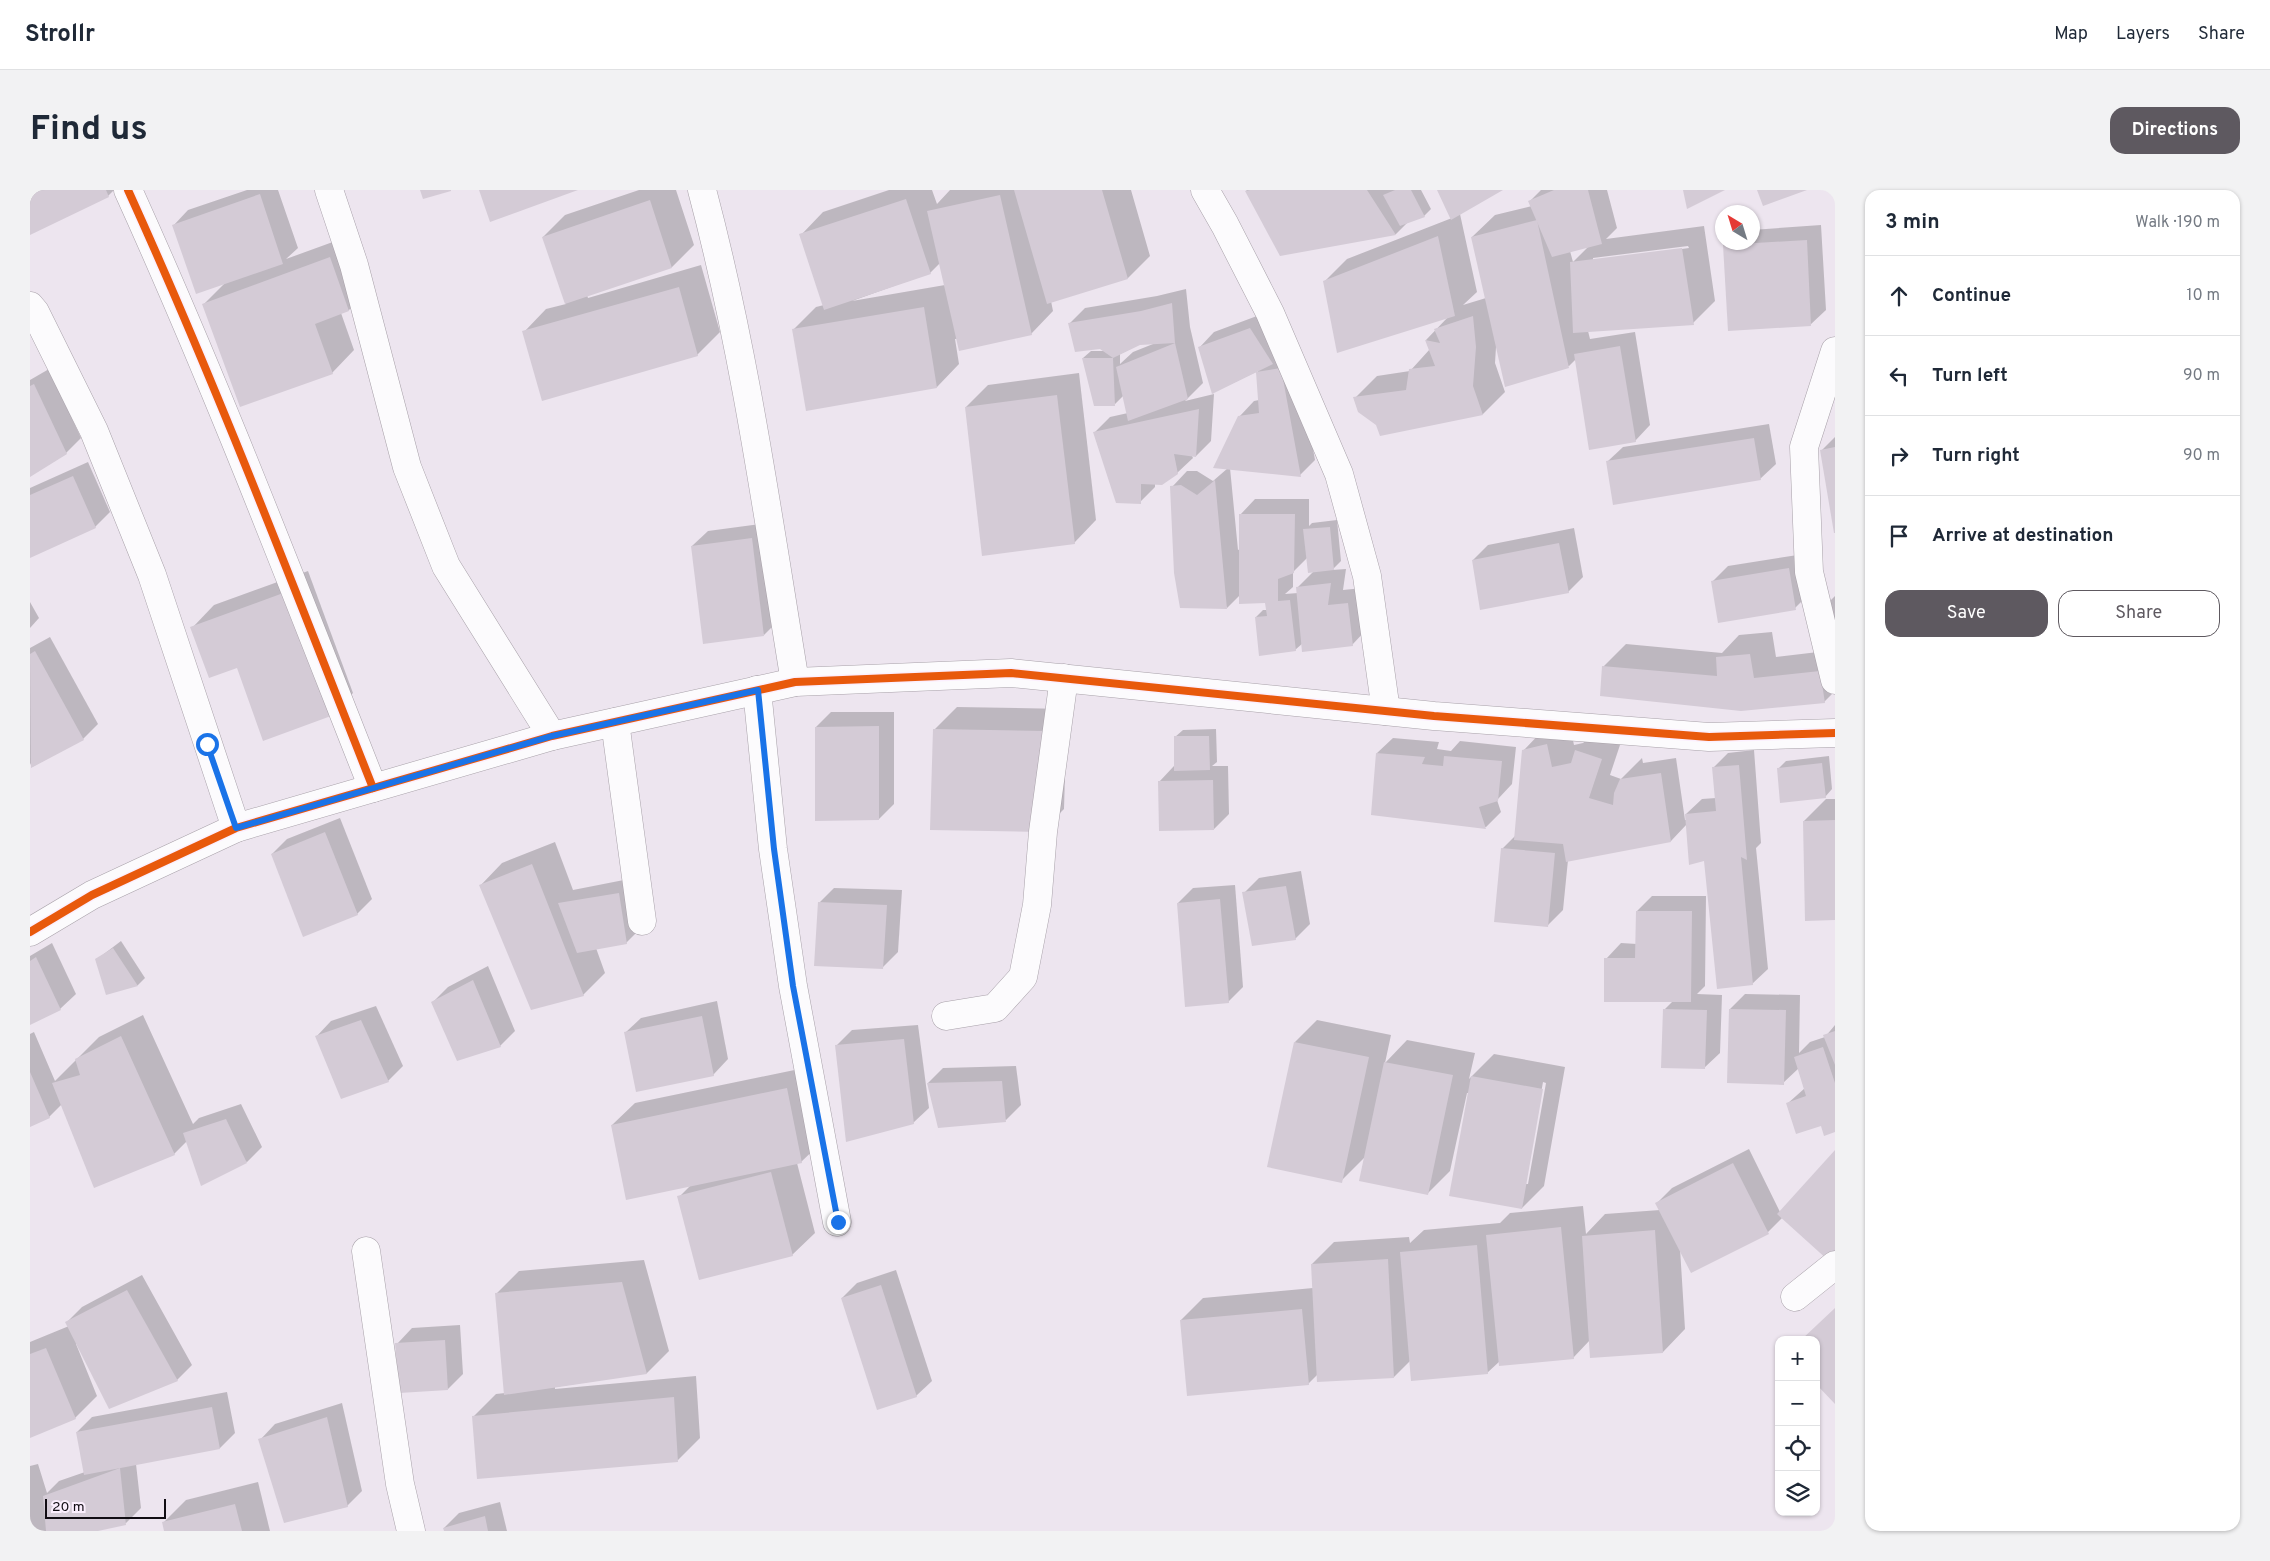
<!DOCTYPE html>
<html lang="en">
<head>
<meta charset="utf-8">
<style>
  :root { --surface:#fff; --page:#f2f2f3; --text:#1f2937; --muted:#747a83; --line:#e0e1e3; --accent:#5e5960 }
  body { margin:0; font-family:Overpass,sans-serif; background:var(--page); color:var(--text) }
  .controls { position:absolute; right:15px; bottom:15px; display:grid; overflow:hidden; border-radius:10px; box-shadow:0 1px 4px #0004 }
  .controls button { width:45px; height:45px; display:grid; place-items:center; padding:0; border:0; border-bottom:1px solid var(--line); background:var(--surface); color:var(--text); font:25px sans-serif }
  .compass { position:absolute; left:1685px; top:15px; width:45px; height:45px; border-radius:50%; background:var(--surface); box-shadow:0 1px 4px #0004; rotate:322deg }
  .scale { position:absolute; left:15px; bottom:12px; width:121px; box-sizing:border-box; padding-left:5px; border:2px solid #110d13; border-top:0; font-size:14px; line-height:18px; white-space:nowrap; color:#110d13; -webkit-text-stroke:4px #fbeffe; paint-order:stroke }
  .stop { position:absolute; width:15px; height:15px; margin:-11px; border:4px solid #1a73e8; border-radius:50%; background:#fff }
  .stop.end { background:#1a73e8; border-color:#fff; box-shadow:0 1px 5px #0008 }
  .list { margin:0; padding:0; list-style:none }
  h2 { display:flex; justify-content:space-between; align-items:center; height:65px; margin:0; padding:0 20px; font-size:21px }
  h2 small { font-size:16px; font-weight:400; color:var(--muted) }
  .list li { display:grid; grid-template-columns:32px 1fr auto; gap:15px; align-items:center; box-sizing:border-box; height:80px; padding:0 20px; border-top:1px solid var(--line) }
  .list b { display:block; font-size:19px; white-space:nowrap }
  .list em { font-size:16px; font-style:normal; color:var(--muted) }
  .actions { display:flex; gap:10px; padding:15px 20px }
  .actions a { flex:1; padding:11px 0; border:1px solid var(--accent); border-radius:15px; text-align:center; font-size:18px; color:var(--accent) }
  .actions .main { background:var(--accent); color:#fff }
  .icon { flex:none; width:28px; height:28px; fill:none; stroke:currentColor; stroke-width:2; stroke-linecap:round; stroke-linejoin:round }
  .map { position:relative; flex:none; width:1805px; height:1341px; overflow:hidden; border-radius:15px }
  header { display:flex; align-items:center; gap:30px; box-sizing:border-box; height:70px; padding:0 25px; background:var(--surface); border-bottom:1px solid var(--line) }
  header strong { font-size:24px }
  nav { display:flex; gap:28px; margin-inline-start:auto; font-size:18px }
  .intro { display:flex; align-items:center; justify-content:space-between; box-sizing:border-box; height:120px; padding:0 30px }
  h1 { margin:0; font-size:35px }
  .button { padding:12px 22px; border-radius:15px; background:var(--accent); color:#fff; font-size:18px; font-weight:700 }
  main { display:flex; gap:30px; padding:0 30px }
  aside { flex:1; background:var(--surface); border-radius:15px; box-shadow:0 1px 4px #0004 }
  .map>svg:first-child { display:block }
  .shadow { fill:#0003; fill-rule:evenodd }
  .building { fill:#d4cbd6 }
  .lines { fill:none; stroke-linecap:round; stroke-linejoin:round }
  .minor-casing { stroke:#a8a1a9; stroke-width:29 }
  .minor { stroke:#fcfbfd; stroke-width:28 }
  .cycleway-casing { stroke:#fbeffe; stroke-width:11 }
  .cycleway { stroke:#e8590c; stroke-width:8 }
  .route { stroke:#1a73e8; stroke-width:6 }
</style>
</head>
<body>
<header>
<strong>Strollr</strong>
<nav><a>Map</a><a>Layers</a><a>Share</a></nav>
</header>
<div class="intro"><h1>Find us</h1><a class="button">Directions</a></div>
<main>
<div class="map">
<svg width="1805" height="1341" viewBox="0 0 1805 1341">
  <rect width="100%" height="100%" fill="#ede5ef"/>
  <!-- shadow -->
  <g class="shadow">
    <path d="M0 0H84L78 6 0 44Z"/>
    <path d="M217 0H248L268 58 256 69 322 45 341 98 319 120 311 123 324 160 302 183 174 114 195 93 143 36 158 20Z"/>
    <path d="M609 0H646L664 55 642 77 557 105 558 108 671 75 690 142 667 165 494 142 516 119 536 114 513 47 535 25Z"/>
    <path d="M859 0H902L907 14 920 0H1101L1120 66 1098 88 1021 111 1023 121 1001 144 925 149 929 174 907 197 764 139 786 117 794 115 771 45 793 22ZM910 73 915 95 822 111 900 83Z"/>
    <path d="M1217 0H1391L1401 19 1394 26 1378 32 1366 44 1251 64 1216 1Z"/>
    <path d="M1408 0H1470L1430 24 1447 102 1433 115 1456 108 1442 47 1465 25 1502 16 1500 11 1511 0H1577L1587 38 1576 49 1674 36 1685 111 1663 133 1558 141 1560 149 1605 142 1620 235 1605 251 1546 169 1539 176 1466 157 1465 173 1475 202 1453 224 1351 244 1347 234 1325 208 1347 186 1380 181 1400 159 1396 150 1419 126 1294 92 1317 69 1422 28ZM1658 56 1659 58 1563 71V68ZM1558 57 1543 72 1540 61Z"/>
    <path d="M1791 35 1796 120 1780 135 1694 56 1697 52H1722V40Z"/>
    <path d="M1156 99 1160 137 1173 193 1155 211 1184 204 1181 251 1166 266H1162L1163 268 1147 283 1125 294V297L1110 312 1065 242 1080 227 1098 223 1094 205 1085 214 1053 168 1061 161H1075L1040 133 1055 118 1127 106ZM1110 154H1123L1103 162 1090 174V164Z"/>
    <path d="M1235 123 1266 164 1285 270 1270 285 1200 278 1208 360 1210 359V325L1225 309H1279V336L1282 333 1307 330 1311 371 1302 380 1316 379 1313 400 1333 398 1337 439 1322 455 1273 453 1265 460 1226 427 1233 420H1237L1236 412 1210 405 1197 418 1142 297 1157 281H1167L1183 291 1198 278 1209 227 1224 211 1229 210 1228 181 1184 202V204L1169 158 1184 142ZM1277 368 1284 381 1267 398 1268 403 1255 404 1263 397V382Z"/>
    <path d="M19 179 51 248 36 263 0 285V190Z"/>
    <path d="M1049 183 1066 330 1044 353 936 217 958 195Z"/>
    <path d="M1739 234 1746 274 1730 289 1577 272 1593 257Z"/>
    <path d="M1805 247V342L1791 261Z"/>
    <path d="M58 272 80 322 65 337 0 367V298Z"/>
    <path d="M737 333 749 430 734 445 662 356 678 341Z"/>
    <path d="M1544 338 1553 387 1538 402 1443 370 1458 355Z"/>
    <path d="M1774 364 1780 403 1765 418 1683 391 1698 376Z"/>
    <path d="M278 381 323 503 300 525 207 476 162 438 184 415Z"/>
    <path d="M1805 406V447L1798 413Z"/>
    <path d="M0 412 9 428 0 438Z"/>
    <path d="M1742 442 1746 467 1805 460V501L1794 512 1573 477 1596 454 1692 463 1709 445Z"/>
    <path d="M20 447 68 534 53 549 2 577 0 573V458Z"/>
    <path d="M927 517 1037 519 1034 619 1012 641 904 540Z"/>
    <path d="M801 522H864V614L849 629 786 537Z"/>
    <path d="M1539 532 1544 555 1553 553 1568 539 1593 546 1580 585 1591 589 1612 568 1613 573 1646 568 1655 630H1657L1656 624 1672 609 1686 608 1683 578 1698 563 1724 560 1731 653 1726 658 1738 779 1722 794 1675 669 1657 634 1641 651 1538 670 1533 720 1518 735 1472 659 1486 645 1493 561 1515 538Z"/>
    <path d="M1186 539 1187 572 1182 576H1198L1199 624 1184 639 1129 592 1144 576 1145 547 1153 540Z"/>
    <path d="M1363 548 1409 552 1407 559 1421 561 1430 551 1486 557 1482 594 1467 610 1471 622 1456 637 1342 623 1347 563Z"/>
    <path d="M1799 566 1802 599 1795 607 1748 579 1756 571Z"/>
    <path d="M1796 609H1805V729L1774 631Z"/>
    <path d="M310 628 342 709 327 724 242 664 257 649Z"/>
    <path d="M525 652 543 700 604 688 612 737 596 753 566 758 575 783 553 805 450 696 472 673Z"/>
    <path d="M1271 681 1280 734 1265 749 1214 703 1229 688Z"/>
    <path d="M1205 695 1213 797 1198 812 1148 713 1163 698Z"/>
    <path d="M804 698 872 700 868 762 853 777 789 713Z"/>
    <path d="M1622 706H1676L1675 796 1667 804 1692 805 1690 863 1674 878 1635 819 1643 811 1576 769 1591 753 1607 754V721Z"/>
    <path d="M91 751 115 788 108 795 77 803 66 770Z"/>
    <path d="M22 753 46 804 30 819 0 834V766Z"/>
    <path d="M458 776 485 841 470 856 403 812 418 797Z"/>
    <path d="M1715 804 1770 805 1769 863 1780 852 1795 847 1805 835V941L1757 914 1775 898 1769 878 1753 893 1700 819Z"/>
    <path d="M687 811 698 869 683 885 595 843 611 828Z"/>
    <path d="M346 816 373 876 358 891 286 847 301 831Z"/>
    <path d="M113 825 163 934 169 928 211 914 232 957 217 972 157 951 144 964 32 914 19 927 0 936V844L4 842 25 891 69 847Z"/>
    <path d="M1287 830 1361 845 1355 873 1377 850 1445 863 1439 889 1464 864 1535 877 1514 996 1492 1018 1439 903H1437L1420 981 1398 1003 1335 967 1311 991 1265 852ZM1513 892 1516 893 1498 994H1495Z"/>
    <path d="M888 835 899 918 883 933 806 856 822 840Z"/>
    <path d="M986 876 991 915 976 930 898 893 913 878Z"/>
    <path d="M779 877 794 950 771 972 767 973 785 1043 762 1065 649 1007 661 995 582 935 605 913Z"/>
    <path d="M1719 959 1750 1022 1805 962 1753 1027 1738 1042 1650 1058 1655 1139 1633 1162 1560 1150 1543 1168 1470 1171 1457 1183 1381 1170 1364 1187 1288 1184 1278 1194 1151 1130 1173 1108 1283 1098 1282 1074 1304 1052 1379 1047 1380 1053 1394 1040 1470 1033 1480 1023 1553 1016 1556 1044 1575 1024 1630 1020 1627 1013 1642 998Z"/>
    <path d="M614 1070 639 1161 617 1183 525 1197V1199L666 1186 670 1248 648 1270 443 1227 466 1204 475 1203 466 1104 489 1081Z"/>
    <path d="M866 1080 902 1191 886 1206 812 1108 827 1093Z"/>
    <path d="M112 1085 162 1175 147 1190 48 1154H46L67 1206 45 1228 0 1247V1152L39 1136 37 1132 52 1117Z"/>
    <path d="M430 1135 433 1184 418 1199 367 1154 382 1138Z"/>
    <path d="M197 1202 205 1243 190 1258 106 1274 111 1318 96 1333 62 1341H0V1276L8 1274 17 1303 29 1291 55 1282 47 1242 62 1227Z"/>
    <path d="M312 1213 332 1301 317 1316 230 1250 245 1234Z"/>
    <path d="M228 1292 240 1341H135L133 1333 156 1310Z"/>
    <path d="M470 1312 477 1341H415L414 1338 429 1323Z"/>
  </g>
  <!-- building -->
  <g class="building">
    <path d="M0 0H76L79 7 0 45Z"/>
    <path d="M390 0H421V1L393 9Z"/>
    <path d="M449 0H548L460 32Z"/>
    <path d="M984 0H1072L1098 89 1017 114Z"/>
    <path d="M1220 0H1337L1366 45 1250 66 1215 1Z"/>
    <path d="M1365 0H1381L1395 27 1370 36 1353 5Z"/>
    <path d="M1407 0H1473L1421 30Z"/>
    <path d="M1524 0H1558L1572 54 1522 67 1498 11Z"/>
    <path d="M1653 0H1695L1657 19Z"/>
    <path d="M1727 0H1777L1733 16Z"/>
    <path d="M230 4 253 74 166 104 142 35Z"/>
    <path d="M970 5 1002 145 929 161 897 21Z"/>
    <path d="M876 9 901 84 794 120 769 44Z"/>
    <path d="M620 10 642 78 535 114 512 47Z"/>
    <path d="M1507 30 1539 178 1475 197 1441 47Z"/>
    <path d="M1408 46 1425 126 1307 163 1293 91Z"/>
    <path d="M1777 50 1781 136 1698 141 1693 55Z"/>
    <path d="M1652 58 1664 135 1543 143 1540 72Z"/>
    <path d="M300 67 319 121 285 134 303 184 210 217 172 114Z"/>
    <path d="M649 97 668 166 512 211 492 141Z"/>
    <path d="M1142 113 1145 153 1110 155 1083 168 1070 159 1045 162 1038 133 1111 121Z"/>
    <path d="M894 117 907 198 776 221 762 139Z"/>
    <path d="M1443 126 1446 157 1443 196 1453 225 1350 246 1346 235 1328 222 1323 207 1376 200 1379 179 1405 176 1395 150 1410 153 1404 139Z"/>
    <path d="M1220 138 1243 174 1182 204 1168 157Z"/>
    <path d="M1145 153 1158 209 1098 231 1086 177Z"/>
    <path d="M1590 156 1606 252 1559 260 1544 164Z"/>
    <path d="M1052 168H1083L1085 216H1064Z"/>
    <path d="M1251 178 1271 287 1183 278 1208 226 1229 223 1226 182Z"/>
    <path d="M4 194 37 264 0 287V196Z"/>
    <path d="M1027 205 1045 354 952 366 935 217Z"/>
    <path d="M1169 219 1166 267 1144 264 1148 284 1132 295 1111 294V314L1086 313 1063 242Z"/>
    <path d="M1724 248 1731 290 1583 315 1576 271Z"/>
    <path d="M1805 257V343H1804L1790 260Z"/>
    <path d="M43 286 66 338 0 368V305Z"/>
    <path d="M1185 290 1197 419 1150 418 1144 383 1140 296 1151 295 1167 305Z"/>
    <path d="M1209 324H1265L1264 383 1248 389V411L1260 410 1266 461 1229 466 1225 427 1237 426 1235 413 1209 414Z"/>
    <path d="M1300 337 1304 380 1278 383 1273 339Z"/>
    <path d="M722 348 734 446 673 454 661 356Z"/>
    <path d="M1529 353 1539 403 1450 420 1442 370Z"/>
    <path d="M1759 378 1766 420 1688 433 1681 391Z"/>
    <path d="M1301 393 1298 415 1318 413 1323 456 1272 462 1266 397Z"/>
    <path d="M256 402 301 526 233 551 207 478 179 488 160 437Z"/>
    <path d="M5 461 54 550 1 578 0 464Z"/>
    <path d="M1720 464 1724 488 1790 481 1795 513 1711 521 1570 506 1572 476 1687 486 1686 467Z"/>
    <path d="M849 536V630L785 631V537Z"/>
    <path d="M903 539 1015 541 1013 642 900 640Z"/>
    <path d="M1144 546H1179L1180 580 1144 581Z"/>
    <path d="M1517 554 1522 577 1541 573 1545 560 1572 569 1559 608 1583 615 1584 603 1590 589 1631 583 1641 652 1536 672 1533 654 1484 650 1492 560Z"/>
    <path d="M1346 563 1395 567 1392 574 1413 576 1414 566 1472 571 1468 611 1449 617 1456 639 1341 625Z"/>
    <path d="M1792 573 1796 608 1750 613 1747 578Z"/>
    <path d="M1709 575 1717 670 1711 667 1723 795 1687 799 1674 671 1659 675 1655 624 1686 621 1682 577Z"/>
    <path d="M1183 590 1184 640 1129 641 1128 591Z"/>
    <path d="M1805 630V730L1775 731 1773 631Z"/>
    <path d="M295 642 328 725 273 747 241 664Z"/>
    <path d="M1471 658 1525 663 1518 737 1464 732Z"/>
    <path d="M502 674 554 806 501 820 449 695Z"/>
    <path d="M1256 696 1266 750 1222 756 1212 702Z"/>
    <path d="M589 703 597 754 547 763 528 713Z"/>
    <path d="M1190 709 1199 813 1155 817 1147 713Z"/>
    <path d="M788 712 857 715 853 779 784 776Z"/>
    <path d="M1606 721H1662L1661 812H1574V768H1605Z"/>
    <path d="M83 758 108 796 76 805 65 769Z"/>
    <path d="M6 767 31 820 0 835V771Z"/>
    <path d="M443 790 471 857 427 871 401 812Z"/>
    <path d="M1633 819 1677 820 1675 879 1631 878Z"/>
    <path d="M1699 819 1756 820 1754 895 1697 893Z"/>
    <path d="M672 826 684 886 606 902 594 842Z"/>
    <path d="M331 830 359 892 311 909 285 846Z"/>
    <path d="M1805 841V875L1793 845Z"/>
    <path d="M91 846 145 965 64 998 22 893 50 885 45 869Z"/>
    <path d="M874 849 884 934 816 952 805 855Z"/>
    <path d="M1264 852 1339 867 1312 993 1237 977Z"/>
    <path d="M1793 857 1805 893V942L1794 946 1791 936 1766 944 1756 913 1776 906 1764 867Z"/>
    <path d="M1354 872 1423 885 1398 1005 1329 991Z"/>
    <path d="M0 882 20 928 0 937Z"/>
    <path d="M1441 886 1513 899 1492 1019 1419 1006Z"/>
    <path d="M972 891 976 932 908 938 897 893Z"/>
    <path d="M757 898 772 973 596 1010 581 935Z"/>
    <path d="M196 929 217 973 171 996 153 943Z"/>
    <path d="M1805 960V1064L1799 1071 1747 1024Z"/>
    <path d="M1703 973 1739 1044 1661 1083 1625 1013Z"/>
    <path d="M741 982 763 1066 669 1090 647 1006Z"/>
    <path d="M1531 1037 1544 1169 1469 1176 1456 1045Z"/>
    <path d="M1625 1040 1633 1163 1560 1168 1552 1046Z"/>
    <path d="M1447 1055 1458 1184 1381 1191 1370 1062Z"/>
    <path d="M1358 1069 1364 1188 1287 1192 1281 1074Z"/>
    <path d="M592 1092 617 1184 474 1205 465 1103Z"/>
    <path d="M851 1095 887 1207 847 1220 811 1108Z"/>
    <path d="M97 1100 148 1191 79 1219 35 1132Z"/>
    <path d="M1805 1118V1214L1786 1194V1150H1771Z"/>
    <path d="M1272 1119 1279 1195 1157 1206 1150 1130Z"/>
    <path d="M415 1150 418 1200 369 1203 365 1153Z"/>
    <path d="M16 1158 46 1229 0 1248V1164Z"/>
    <path d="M644 1207 648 1272 447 1289 442 1226Z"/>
    <path d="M182 1217 190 1259 54 1285 46 1242Z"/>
    <path d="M297 1227 318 1317 254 1333 228 1249Z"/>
    <path d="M90 1278 96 1335 68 1341H16L13 1306Z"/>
    <path d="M205 1314 212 1341H134L132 1332Z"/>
    <path d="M455 1326 458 1341H414L413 1338Z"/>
  </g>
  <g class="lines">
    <defs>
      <g id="minor">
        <path d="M98 0C187 196 264 398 343 598"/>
        <path d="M299 0 324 75 377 277 416 376 522 546"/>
        <path d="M672 0C715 161 738 328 765 492"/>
        <path d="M1175 0 1195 35 1240 123 1309 284 1337 386 1356 521"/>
        <path d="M0 116 5 122 64 241 122 385 206 638"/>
        <path d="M1805 161 1774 257 1779 382 1805 490"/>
        <path d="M727 500 743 659 763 796 807 1032"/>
        <path d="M585 532 612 731"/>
        <path d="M0 742 62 705 206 638 522 546 765 492 981 483 1404 526 1679 547 1805 543"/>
        <path d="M916 826 965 818 993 787 1007 715 1013 642 1034 488"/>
        <path d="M336 1061 370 1294 381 1341"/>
        <path d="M1765 1107 1805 1075"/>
      </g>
    </defs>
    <!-- minor casing -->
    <use href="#minor" class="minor-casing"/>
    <!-- minor -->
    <use href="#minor" class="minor"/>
    <defs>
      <g id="cycleway">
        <path d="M98 0C187 196 264 398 343 598"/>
        <path d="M0 742 62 705 206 638 522 546 765 492 981 483 1404 526 1679 547 1805 543"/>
      </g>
    </defs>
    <!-- cycleway casing -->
    <use href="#cycleway" class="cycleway-casing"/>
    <!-- cycleway -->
    <use href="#cycleway" class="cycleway"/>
  </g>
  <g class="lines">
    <!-- route -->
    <path class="route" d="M177 554 206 638 522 546 728 500 744 659 763 796 808 1032"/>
  </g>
</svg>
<div class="controls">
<button>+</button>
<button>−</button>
<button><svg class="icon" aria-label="locate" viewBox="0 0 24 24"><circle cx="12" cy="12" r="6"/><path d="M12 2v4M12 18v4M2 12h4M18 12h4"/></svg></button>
<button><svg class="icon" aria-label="layers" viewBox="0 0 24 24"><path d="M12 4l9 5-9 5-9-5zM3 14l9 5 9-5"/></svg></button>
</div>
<svg class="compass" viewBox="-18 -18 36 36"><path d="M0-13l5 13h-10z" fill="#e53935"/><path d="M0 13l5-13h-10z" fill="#747a83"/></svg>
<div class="scale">20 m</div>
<div class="stop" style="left:177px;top:554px"></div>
<div class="stop end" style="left:808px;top:1032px"></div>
</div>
<aside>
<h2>3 min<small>Walk · 190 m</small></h2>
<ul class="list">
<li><svg class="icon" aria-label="ahead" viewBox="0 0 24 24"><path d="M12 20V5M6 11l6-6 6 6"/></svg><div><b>Continue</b></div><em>10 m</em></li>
<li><svg class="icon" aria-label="left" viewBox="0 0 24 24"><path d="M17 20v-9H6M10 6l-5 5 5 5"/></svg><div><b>Turn left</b></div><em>90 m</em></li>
<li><svg class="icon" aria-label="right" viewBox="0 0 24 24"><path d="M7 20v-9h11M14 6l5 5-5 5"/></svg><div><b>Turn right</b></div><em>90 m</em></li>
<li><svg class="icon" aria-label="arrive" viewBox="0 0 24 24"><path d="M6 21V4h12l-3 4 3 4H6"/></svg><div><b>Arrive at destination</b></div></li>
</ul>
<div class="actions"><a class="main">Save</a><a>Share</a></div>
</aside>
</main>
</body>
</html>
